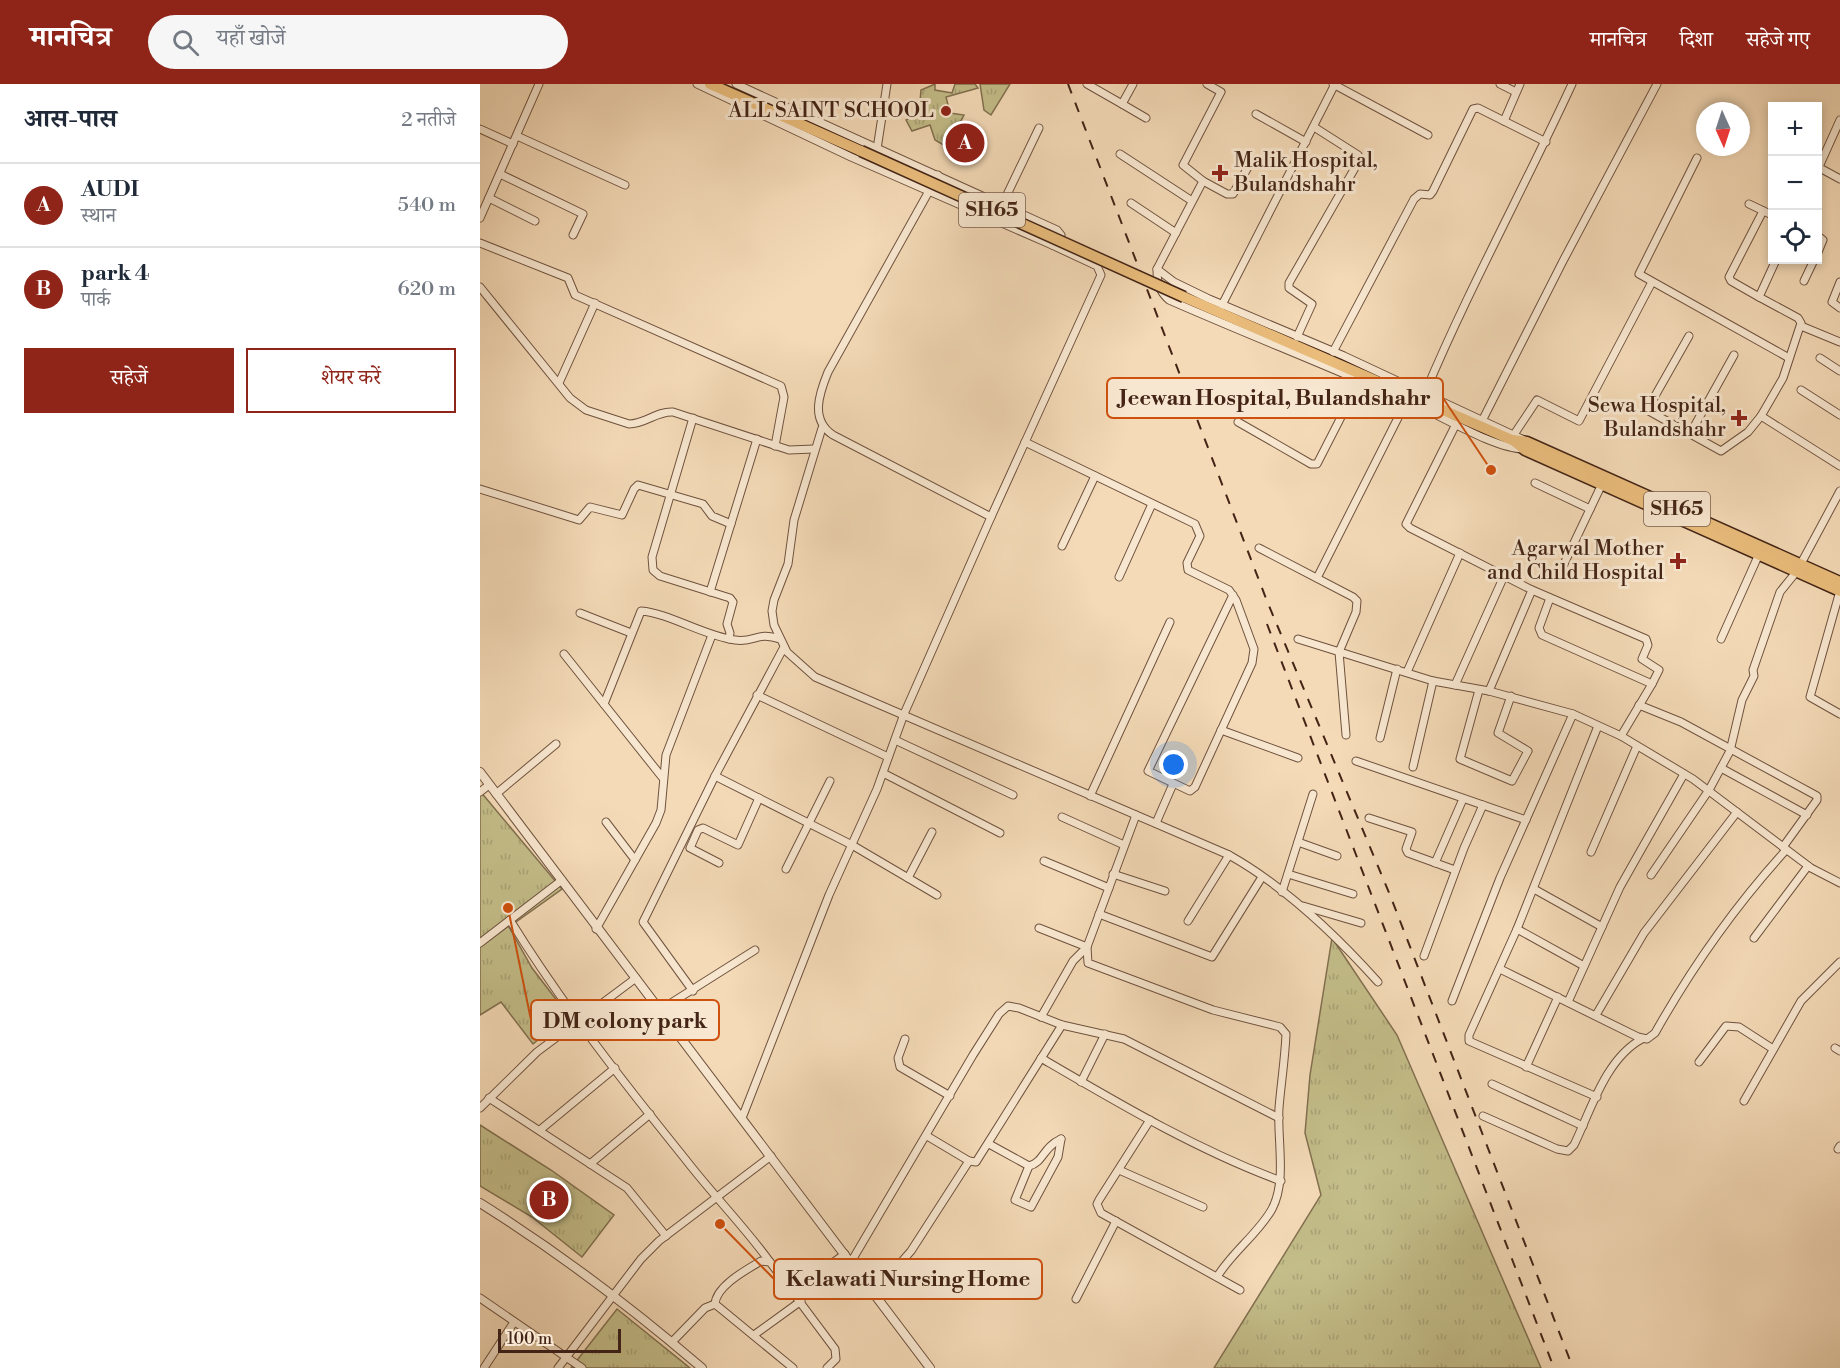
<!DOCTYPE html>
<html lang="hi">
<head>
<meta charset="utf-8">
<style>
  :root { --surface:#fff; --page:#f6f6f7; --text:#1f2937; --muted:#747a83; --line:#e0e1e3; --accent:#8f2418 }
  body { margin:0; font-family:"Libre Bodoni","Noto Serif Devanagari",serif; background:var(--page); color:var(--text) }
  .controls { position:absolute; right:18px; top:18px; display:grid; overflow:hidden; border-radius:0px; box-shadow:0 3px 9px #0003 }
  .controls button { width:54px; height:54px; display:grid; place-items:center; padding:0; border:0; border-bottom:2px solid var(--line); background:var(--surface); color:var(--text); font:30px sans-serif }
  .compass { position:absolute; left:1216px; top:18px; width:54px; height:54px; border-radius:50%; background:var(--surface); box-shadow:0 3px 9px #0003; rotate:177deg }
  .scale { position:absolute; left:18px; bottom:15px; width:123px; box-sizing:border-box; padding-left:6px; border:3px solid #432416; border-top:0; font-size:16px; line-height:21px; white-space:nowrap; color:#432416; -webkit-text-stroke:4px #f8e7d0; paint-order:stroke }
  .you { position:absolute; left:694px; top:681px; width:21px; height:21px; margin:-15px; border:4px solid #fff; border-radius:50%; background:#1a73e8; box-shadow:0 0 0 9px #1a73e833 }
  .badge { display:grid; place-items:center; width:39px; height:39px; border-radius:50%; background:var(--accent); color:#fff; font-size:20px; font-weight:700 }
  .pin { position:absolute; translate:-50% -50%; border:3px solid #fff; box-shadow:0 2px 6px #0006 }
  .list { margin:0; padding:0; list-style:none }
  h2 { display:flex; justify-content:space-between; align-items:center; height:78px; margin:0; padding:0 24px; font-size:26px }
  h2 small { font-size:20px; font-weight:400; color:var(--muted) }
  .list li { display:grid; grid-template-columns:39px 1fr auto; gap:18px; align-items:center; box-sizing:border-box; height:84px; padding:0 24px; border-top:2px solid var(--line) }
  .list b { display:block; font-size:22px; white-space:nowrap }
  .list p { margin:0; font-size:20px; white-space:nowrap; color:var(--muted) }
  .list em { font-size:20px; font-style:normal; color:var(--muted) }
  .actions { display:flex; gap:12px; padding:18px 24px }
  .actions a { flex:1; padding:14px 0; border:2px solid var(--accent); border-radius:0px; text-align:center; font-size:21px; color:var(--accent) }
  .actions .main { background:var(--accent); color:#fff }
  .icon { flex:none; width:33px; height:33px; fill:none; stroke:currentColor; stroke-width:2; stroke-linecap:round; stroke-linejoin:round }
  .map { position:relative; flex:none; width:1360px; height:1284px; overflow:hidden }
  header { display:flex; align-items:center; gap:36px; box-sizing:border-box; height:84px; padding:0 30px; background:var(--accent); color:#fff }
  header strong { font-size:28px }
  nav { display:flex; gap:33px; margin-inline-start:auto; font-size:21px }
  .search { width:420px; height:54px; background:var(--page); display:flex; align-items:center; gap:15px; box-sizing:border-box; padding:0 21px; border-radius:33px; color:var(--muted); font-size:22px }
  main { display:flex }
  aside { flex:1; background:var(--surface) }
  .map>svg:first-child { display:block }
  .park { fill:url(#park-tufts); stroke:#837050; stroke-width:1.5 }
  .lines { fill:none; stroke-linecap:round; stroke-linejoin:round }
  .minor-casing { stroke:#6f523e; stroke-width:9 }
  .tertiary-casing { stroke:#6f523e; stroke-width:10 }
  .primary-casing { stroke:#432416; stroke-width:13 }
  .minor { stroke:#f8e7d0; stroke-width:7 }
  .tertiary { stroke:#f8e7d0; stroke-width:8 }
  .primary { stroke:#eabd7c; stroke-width:10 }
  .rail { stroke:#432416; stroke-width:2; stroke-dasharray:10 10; stroke-linecap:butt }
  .primary-bridge-casing { stroke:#432416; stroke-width:13; stroke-linecap:butt }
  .primary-bridge { stroke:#eabd7c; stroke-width:10 }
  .poi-dot { fill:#8f2418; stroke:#f8e7d0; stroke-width:2 }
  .labels { text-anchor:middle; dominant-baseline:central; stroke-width:6; stroke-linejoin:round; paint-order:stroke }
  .shield { fill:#f8e7d0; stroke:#795e4e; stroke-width:1.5 }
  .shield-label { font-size:20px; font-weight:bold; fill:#432416 }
  .poi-label { font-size:21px; fill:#432416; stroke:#f8e7d0; text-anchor:end }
  .leader { fill:none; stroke:#cf510e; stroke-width:2 }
  .callout-dot { fill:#cf510e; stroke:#f8e7d0; stroke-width:2 }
  .callout { fill:#f8e7d0; stroke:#cf510e; stroke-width:2 }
  .callout-label { font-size:22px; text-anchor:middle; font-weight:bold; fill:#432416 }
</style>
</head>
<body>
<header>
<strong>मानचित्र</strong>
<div class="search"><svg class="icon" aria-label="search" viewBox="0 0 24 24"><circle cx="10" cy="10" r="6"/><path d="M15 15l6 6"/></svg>यहाँ खोजें</div>
<nav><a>मानचित्र</a><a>दिशा</a><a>सहेजे गए</a></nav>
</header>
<main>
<aside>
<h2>आस-पास<small>2 नतीजे</small></h2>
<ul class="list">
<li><span class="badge">A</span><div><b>AUDI</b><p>स्थान</p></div><em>540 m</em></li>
<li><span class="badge">B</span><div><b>park 4</b><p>पार्क</p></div><em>620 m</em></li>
</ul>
<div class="actions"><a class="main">सहेजें</a><a>शेयर करें</a></div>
</aside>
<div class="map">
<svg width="1360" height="1284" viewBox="0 0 1360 1284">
  <defs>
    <pattern id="park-tufts" width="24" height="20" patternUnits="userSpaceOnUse" patternTransform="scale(1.5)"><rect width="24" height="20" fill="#c3bd89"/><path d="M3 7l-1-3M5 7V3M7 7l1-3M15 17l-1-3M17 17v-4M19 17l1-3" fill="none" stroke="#a9a276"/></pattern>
  </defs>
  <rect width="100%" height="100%" fill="#f4dab7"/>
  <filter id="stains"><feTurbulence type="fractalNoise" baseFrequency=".00333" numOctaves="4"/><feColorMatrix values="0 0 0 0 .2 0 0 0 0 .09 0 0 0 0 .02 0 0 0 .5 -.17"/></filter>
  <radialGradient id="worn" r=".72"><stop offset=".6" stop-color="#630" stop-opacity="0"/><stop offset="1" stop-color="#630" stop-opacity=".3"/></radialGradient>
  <!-- park -->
  <g class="park">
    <path d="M455 0V6L472 9 475 0H495L498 4 466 13 470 29 484 31 467 63 455 56 450 41 432 47 426 36 439 29 441 6Z"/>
    <path d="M500 0H530L511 31 504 26Z"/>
    <path d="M0 707 82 805 29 843 52 884 88 931 53 960 21 918 0 931Z"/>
    <path d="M852 854 917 951 1061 1284H734L841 1111 825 1049 830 991Z"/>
    <path d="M0 1041 71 1086 134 1131 102 1173 52 1133 0 1102Z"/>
    <path d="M137 1225 210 1284H91Z"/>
  </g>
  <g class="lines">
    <defs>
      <g id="minor">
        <path d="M217 0 371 73 572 161 576 160 581 151 577 146 256 0"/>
        <path d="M607 0 642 20"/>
        <path d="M653 0 642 20 666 34"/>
        <path d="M727 0 741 8 703 81 723 97 677 185C677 199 679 207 689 216 771 252 856 285 938 322 965 334 1016 365 1044 365"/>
        <path d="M853 0 948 51"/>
        <path d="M1020 0 1036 8"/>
        <path d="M776 30 826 58"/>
        <path d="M1024 37 1040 0"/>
        <path d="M0 45 33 60"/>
        <path d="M37 52 145 101"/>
        <path d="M397 65 407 0"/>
        <path d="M640 70 712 117"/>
        <path d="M1217 74 1159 190 1309 274"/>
        <path d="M1338 83 1360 95"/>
        <path d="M1338 85 1360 36"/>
        <path d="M20 90 103 130 93 151"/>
        <path d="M723 97 747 110H753L772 76"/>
        <path d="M9 114 55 137"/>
        <path d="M651 119 696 149"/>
        <path d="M1269 120 1292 131"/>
        <path d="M522 121 559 44"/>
        <path d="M0 134 59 0"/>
        <path d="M1338 152 1343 156 1338 168"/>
        <path d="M0 159 88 194 95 211 301 302 304 313 295 362"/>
        <path d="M1296 176 1279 213 1318 234 1321 239 1303 294 1281 332 1360 382"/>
        <path d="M677 185 694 198 729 215 864 272 1044 356"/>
        <path d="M1324 197 1334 176"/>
        <path d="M1360 198 1352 218 1360 224"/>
        <path d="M0 203 90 314 106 326 149 340C166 340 176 327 193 328L309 366 334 365"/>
        <path d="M1279 213 1251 197 1249 193 1283 127"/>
        <path d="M742 221 855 0"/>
        <path d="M1321 242 1360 258"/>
        <path d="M1209 252 1167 326 1241 367 1268 348 1281 332"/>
        <path d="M817 253 832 220 809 204V199L880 75 878 71 834 43"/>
        <path d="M853 268 934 115 940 110 950 111 953 107 993 25 998 24 1066 58"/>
        <path d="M1340 274 1360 287"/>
        <path d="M79 299 115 219"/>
        <path d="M1321 306 1360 331"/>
        <path d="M945 309C989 204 1044 104 1092 0"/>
        <path d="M213 334 172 473 173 486 180 492 250 514 253 518 247 540 250 549 249 555"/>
        <path d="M1003 335 1083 177 1177 0"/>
        <path d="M758 338 831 380H837L880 296"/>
        <path d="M976 340 926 440 930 444 1052 506 1009 607"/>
        <path d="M342 344 314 436 308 480 294 516 292 527 294 541 307 568 335 593 749 771C806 803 855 850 898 898"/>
        <path d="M1035 349 1057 316 1099 337 1172 198"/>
        <path d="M1210 350 1254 271"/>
        <path d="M545 358 715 440 720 452 707 479 708 486 749 506 756 516 774 565 772 579 715 703 710 707 668 687 753 511"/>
        <path d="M1055 399 1110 425"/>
        <path d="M0 405 99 436 110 423 142 431 154 405 158 401 223 420 232 432 251 440"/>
        <path d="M511 433 621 191 617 182 572 161"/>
        <path d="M582 462 615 392"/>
        <path d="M779 464 873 513 877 517 876 528 859 568 866 651"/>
        <path d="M1083 482 1122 400"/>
        <path d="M639 493 672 420"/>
        <path d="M837 494 926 318"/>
        <path d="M1052 506 1166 555 1168 561 1162 575 1179 586 1172 600"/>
        <path d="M1360 507 1330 613 1360 630"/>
        <path d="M230 508 277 355"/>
        <path d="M1070 514 1059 544 1062 551 1172 600 1141 652"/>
        <path d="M100 529 151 549"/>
        <path d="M818 555 953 597 1009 607 1093 630 1141 652 1213 695 1331 784 1360 799"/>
        <path d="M1241 555 1279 470"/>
        <path d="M304 563 235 692 372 761 457 811"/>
        <path d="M84 570 182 693"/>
        <path d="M927 588 980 469"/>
        <path d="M975 601 1024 492"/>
        <path d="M999 606 980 675 1032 697 1048 667 1018 649 1031 612"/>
        <path d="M277 611 408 673"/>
        <path d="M124 620 161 527C189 529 224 552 255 556 276 559 276 547 300 555"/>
        <path d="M1159 621 1201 638 1337 712V716L1303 763"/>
        <path d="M741 646 818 674"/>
        <path d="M900 654 917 585"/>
        <path d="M415 656 533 711"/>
        <path d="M876 677 1046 736"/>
        <path d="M933 683 953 597"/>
        <path d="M1241 684 1327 731"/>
        <path d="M403 689 520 749"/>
        <path d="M0 708 9 701"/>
        <path d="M16 710 76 660"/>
        <path d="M610 712 690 538"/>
        <path d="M656 731 607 863 608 879 733 926 800 943 806 950C805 975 801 999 799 1024 797 1056 807 1097 792 1125 778 1150 752 1168 737 1193"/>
        <path d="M582 733 644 761"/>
        <path d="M889 734 932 748 926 765 928 769 975 786"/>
        <path d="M126 738 155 776"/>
        <path d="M676 739 693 700"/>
        <path d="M818 758 857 772"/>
        <path d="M1111 768 1157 662"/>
        <path d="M564 777 629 804"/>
        <path d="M239 779 210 764 218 746 223 744 258 761 279 714"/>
        <path d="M955 779 983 715"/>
        <path d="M306 785 350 697"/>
        <path d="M633 790 685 807"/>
        <path d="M808 790 873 810"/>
        <path d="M1171 791 1229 706 1250 667 1262 616 1274 592 1273 586 1300 508 1317 487 1360 407"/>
        <path d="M428 794 452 748"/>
        <path d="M1054 805 1122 843"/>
        <path d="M802 808 833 710"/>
        <path d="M823 822 881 839"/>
        <path d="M619 830 732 873 782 793"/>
        <path d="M30 836C82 920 144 999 206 1076 233 1111 264 1142 290 1178"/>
        <path d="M708 837 749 771"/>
        <path d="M559 844 607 863 593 877 561 933"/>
        <path d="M116 845 176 739 181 726 186 671 232 551"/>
        <path d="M1037 845 989 951V957L1117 1013"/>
        <path d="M1274 854 1328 782"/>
        <path d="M0 859 82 796"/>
        <path d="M944 872 984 764 1003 721"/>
        <path d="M1104 882 1037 845 1118 642"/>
        <path d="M1020 885 1158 953 1167 955 1175 949C1212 883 1255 822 1306 766"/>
        <path d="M213 907 163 838 235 692"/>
        <path d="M972 917 1020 794 1093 630"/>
        <path d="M1088 918 1140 803 1204 690"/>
        <path d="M180 926 275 866"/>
        <path d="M1116 931 1164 849 1257 728"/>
        <path d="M425 955 418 974 420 983 470 1012"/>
        <path d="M1355 964 1360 967"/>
        <path d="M561 974C638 1019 717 1066 801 1097"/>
        <path d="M1219 978 1246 942 1259 943 1293 965"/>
        <path d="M1046 983 1078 913"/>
        <path d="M601 998 625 950"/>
        <path d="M1012 1000 1103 1042"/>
        <path d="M9 1014 147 1104 186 1152"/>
        <path d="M1264 1017 1321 917 1360 878"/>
        <path d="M0 1024 57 968 156 894"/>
        <path d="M1003 1032 1077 1065 1088 1067 1094 1061C1111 1026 1126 974 1162 955"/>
        <path d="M262 1034 349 811 397 705 424 630 511 433 353 351C330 336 339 310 348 288L458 91"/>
        <path d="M670 1036 619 1116 617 1120 621 1129 760 1206"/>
        <path d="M60 1046 135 984"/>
        <path d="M447 1052 489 1077 496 1078 582 941"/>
        <path d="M509 1060 549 1082C563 1079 563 1063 581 1055"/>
        <path d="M1358 1065 1360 1062"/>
        <path d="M110 1080 170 1030"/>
        <path d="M549 1082 535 1116 551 1123 578 1073 581 1055"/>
        <path d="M639 1086 723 1123"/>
        <path d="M371 1178 493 971 519 930 528 922 539 924 582 941 644 955 799 1034"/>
        <path d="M394 1209 431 1167 489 1077"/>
        <path d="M316 1211 333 1193 365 1170"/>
        <path d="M0 1214 102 1284"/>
        <path d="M596 1215 636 1137"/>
        <path d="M235 1220C236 1202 266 1186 281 1177L290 1178 355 1265 356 1275 347 1284"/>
        <path d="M274 1251 321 1217"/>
        <path d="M192 1258 225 1224 235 1220 313 1284"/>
        <path d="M4 1284 34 1238"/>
        <path d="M78 1284 161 1175 179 1157 291 1072"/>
      </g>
      <g id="tertiary">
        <path d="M0 688 450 1284"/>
        <path d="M0 1119C78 1168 152 1224 222 1284"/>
      </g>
      <g id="primary">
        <path d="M230 0 381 67"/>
        <path d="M704 213 1032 356 1047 358 1360 498"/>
        <path d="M1033 356 1045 366 1360 507"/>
      </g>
    </defs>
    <!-- minor casing -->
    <use href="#minor" class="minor-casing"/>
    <!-- tertiary casing -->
    <use href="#tertiary" class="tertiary-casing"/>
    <!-- primary casing -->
    <use href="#primary" class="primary-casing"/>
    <!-- minor -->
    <use href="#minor" class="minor"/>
    <!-- tertiary -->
    <use href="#tertiary" class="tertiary"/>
    <!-- primary -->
    <use href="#primary" class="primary"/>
    <!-- rail -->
    <g class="rail">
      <path d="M588 0 787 517 910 811 1093 1284"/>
      <path d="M787 540 1074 1284"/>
    </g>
    <defs>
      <path id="primary-bridge" d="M381 67 704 213"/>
    </defs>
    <!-- primary-bridge casing -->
    <use href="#primary-bridge" class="primary-bridge-casing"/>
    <!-- primary-bridge -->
    <use href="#primary-bridge" class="primary-bridge"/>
  </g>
  <!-- markers -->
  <g class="poi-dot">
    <circle cx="466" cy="27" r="6"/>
    <path d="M737 80h6v6h6v6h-6v6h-6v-6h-6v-6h6z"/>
    <path d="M1256 325h6v6h6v6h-6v6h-6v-6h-6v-6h6z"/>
    <path d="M1195 468h6v6h6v6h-6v6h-6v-6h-6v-6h6z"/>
  </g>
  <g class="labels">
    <!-- shield labels -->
    <g class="shield">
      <rect x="479" y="109" width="66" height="34" rx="4.5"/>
      <rect x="1164" y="408" width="66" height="34" rx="4.5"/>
    </g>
    <g class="shield-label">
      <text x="512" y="126">SH65</text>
      <text x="1197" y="425">SH65</text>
    </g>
    <!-- poi labels -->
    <g class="poi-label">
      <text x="454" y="27">ALL SAINT SCHOOL</text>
      <text x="754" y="77" text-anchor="start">Malik Hospital,<tspan x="754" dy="24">Bulandshahr</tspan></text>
      <text x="1246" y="322">Sewa Hospital,<tspan x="1246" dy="24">Bulandshahr</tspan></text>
      <text x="1184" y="465">Agarwal Mother<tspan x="1184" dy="24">and Child Hospital</tspan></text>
    </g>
  </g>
  <!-- callouts -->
  <path class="leader" d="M1011 386L963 314M28 824L51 936M240 1140L294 1195"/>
  <g class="callout-dot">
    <circle cx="1011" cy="386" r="6"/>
    <circle cx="28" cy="824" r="6"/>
    <circle cx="240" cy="1140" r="6"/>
  </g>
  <g class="callout">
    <rect x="627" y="294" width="336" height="40" rx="6"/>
    <rect x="51" y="916" width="188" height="40" rx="6"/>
    <rect x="294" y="1175" width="268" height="40" rx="6"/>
  </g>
  <g class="callout-label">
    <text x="795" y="321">Jeewan Hospital, Bulandshahr</text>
    <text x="145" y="944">DM colony park</text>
    <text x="428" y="1202">Kelawati Nursing Home</text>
  </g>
  <rect width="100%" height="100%" filter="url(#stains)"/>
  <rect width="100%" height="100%" fill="url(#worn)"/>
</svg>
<div class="controls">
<button>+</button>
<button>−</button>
<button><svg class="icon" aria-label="locate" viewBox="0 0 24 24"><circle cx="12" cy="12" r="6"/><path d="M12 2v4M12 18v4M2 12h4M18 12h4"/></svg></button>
</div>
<svg class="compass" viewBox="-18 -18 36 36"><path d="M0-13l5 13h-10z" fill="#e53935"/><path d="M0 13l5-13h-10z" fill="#747a83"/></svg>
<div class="scale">100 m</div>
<div class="you"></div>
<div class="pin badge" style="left:485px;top:59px">A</div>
<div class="pin badge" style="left:69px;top:1116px">B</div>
</div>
</main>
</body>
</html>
